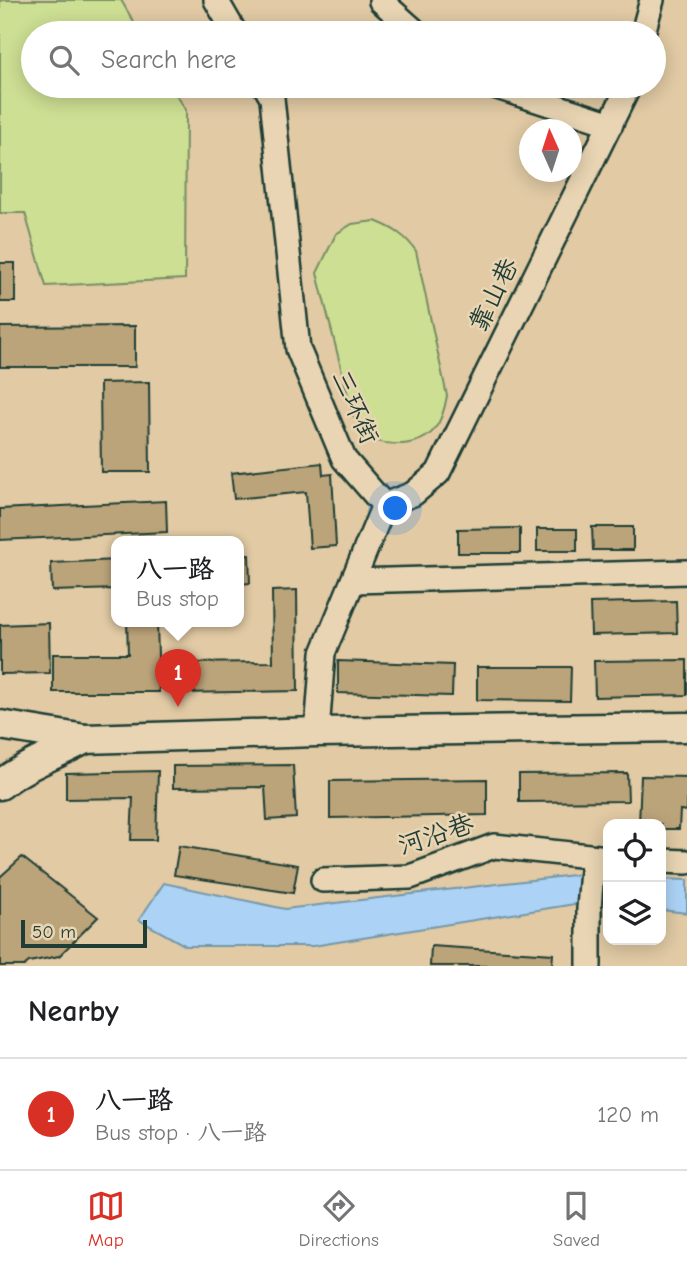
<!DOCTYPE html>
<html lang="en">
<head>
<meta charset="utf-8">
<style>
  :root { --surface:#fff; --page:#f6f6f6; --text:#202124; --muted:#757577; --line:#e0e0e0; --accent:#d93025 }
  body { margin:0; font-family:"Comic Neue","LXGW WenKai TC",sans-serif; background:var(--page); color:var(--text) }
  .controls { position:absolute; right:21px; bottom:21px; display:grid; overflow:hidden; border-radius:14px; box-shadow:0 4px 18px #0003 }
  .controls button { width:63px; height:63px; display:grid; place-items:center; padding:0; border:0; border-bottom:2px solid var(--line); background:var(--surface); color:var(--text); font:35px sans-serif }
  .compass { position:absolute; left:519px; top:119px; width:63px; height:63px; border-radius:50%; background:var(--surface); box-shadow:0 4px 18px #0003; rotate:357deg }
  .scale { position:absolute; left:21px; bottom:18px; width:126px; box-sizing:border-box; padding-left:7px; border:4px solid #1f3d34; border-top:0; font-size:19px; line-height:24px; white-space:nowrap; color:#1f3d34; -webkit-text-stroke:5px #e9d5b3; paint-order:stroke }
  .you { position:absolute; left:396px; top:509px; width:24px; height:24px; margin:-18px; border:5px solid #fff; border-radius:50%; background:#1a73e8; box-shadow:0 0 0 10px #1a73e833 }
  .badge { display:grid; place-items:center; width:46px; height:46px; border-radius:50%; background:var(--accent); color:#fff; font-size:23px; font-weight:700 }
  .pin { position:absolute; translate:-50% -58px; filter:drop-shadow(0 2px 4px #0008) }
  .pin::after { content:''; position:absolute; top:37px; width:24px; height:21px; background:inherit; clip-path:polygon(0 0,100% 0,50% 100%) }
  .popup { position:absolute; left:111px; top:536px; width:133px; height:91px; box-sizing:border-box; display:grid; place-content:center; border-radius:14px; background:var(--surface); filter:drop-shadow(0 2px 5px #0005); font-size:23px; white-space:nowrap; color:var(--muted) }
  .popup b { font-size:26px; color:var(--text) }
  .popup::after { content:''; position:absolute; left:50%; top:100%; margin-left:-14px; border:14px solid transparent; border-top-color:var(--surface) }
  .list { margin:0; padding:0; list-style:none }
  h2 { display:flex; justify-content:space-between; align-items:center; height:91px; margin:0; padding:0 28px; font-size:30px }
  h2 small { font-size:23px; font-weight:400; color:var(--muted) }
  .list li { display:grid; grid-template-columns:46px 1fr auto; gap:21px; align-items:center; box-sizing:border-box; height:112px; padding:0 28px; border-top:2px solid var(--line) }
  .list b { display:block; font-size:26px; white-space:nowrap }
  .list p { margin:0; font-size:23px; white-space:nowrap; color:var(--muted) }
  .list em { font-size:23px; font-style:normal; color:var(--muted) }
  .icon { flex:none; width:38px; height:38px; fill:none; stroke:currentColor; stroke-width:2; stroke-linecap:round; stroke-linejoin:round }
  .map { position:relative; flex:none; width:687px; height:966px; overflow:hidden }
  .search { position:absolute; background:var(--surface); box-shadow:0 4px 18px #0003; left:21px; right:21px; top:21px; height:77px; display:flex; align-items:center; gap:18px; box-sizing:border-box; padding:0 24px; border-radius:38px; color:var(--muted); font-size:26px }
  .sheet { height:203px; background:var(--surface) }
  nav { display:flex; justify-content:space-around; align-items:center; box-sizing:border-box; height:98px; border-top:2px solid var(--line); background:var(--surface); font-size:19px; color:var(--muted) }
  nav a { display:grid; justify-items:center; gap:4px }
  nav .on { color:var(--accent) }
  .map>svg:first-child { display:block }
  .green { fill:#cddf93; stroke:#768e64; stroke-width:2 }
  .water { fill:#acd3f6; stroke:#7497a8; stroke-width:2 }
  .building { fill:#bca47a; stroke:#1f3d34; stroke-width:2 }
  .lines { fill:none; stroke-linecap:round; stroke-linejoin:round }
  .minor-casing { stroke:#1f3d34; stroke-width:28 }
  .major-casing { stroke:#1f3d34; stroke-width:33 }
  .minor { stroke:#e9d5b3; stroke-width:23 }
  .major { stroke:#e9d5b3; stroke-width:28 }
  .labels { text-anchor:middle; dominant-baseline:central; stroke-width:5; stroke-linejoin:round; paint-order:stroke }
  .street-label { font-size:26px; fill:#1f3d34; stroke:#e9d5b3 }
</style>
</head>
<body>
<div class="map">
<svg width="687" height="966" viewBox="0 0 687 966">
  <rect width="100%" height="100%" fill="#e1caa4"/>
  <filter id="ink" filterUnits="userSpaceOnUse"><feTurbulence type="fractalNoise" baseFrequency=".0143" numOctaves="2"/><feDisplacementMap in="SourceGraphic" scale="14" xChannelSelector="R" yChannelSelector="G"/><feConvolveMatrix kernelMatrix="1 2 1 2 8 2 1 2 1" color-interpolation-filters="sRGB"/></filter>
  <g filter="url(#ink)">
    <!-- green -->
    <g class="green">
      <path d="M4 0H121L140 33H33V86H171L186 110 185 279 46 286 25 213H0V1Z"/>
      <path d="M375 221C393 228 406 236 416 251L447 396C442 424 433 441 403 444 395 444 382 444 375 440 366 435 359 425 353 415L317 273 336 234 352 224Z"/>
    </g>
    <!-- water -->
    <g class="water">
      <path d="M582 874 608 875V905L581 903 313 946H186L139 920 164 883 285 909Z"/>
      <path d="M661 879 687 880V913L661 910Z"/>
    </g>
    <!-- building -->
    <g class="building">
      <rect x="0" y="263" width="15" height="39"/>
      <path d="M135 326V367H0V327Z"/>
      <path d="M149 382 150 472H101L100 383Z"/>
      <path d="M322 463 323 475 332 474 336 546 310 548 306 492 234 499 231 473Z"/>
      <path d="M166 501 167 532 0 540V509Z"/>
      <path d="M592 527H633V550H593Z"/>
      <path d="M520 528V553H458V529Z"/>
      <rect x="537" y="529" width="40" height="22"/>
      <path d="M249 555 250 583 239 584V556Z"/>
      <path d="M117 560V589L52 591 51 563Z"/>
      <path d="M297 590 298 691 180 693V663L273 662 272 591Z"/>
      <path d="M676 601 677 633 591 635 590 603Z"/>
      <path d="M127 621H157L159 692H53V654H128Z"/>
      <path d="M49 623 50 673 0 674V625Z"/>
      <path d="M687 660V695L595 697 594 661Z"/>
      <path d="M338 661 453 665 452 696 338 693Z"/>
      <path d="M477 667H571L570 701 477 700Z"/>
      <path d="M293 765 296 818 267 820 265 787 173 788V766Z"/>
      <path d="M158 771 156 840H131L133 798 66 799V773Z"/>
      <path d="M627 773 628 801 519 802V774Z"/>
      <path d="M641 776 687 777V811L680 810 679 829H661V824H639Z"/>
      <path d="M487 779V815L330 818V781Z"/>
      <path d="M179 846 298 865 293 893 174 875Z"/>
      <path d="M22 857 98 917 59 956 29 962 24 966H0V877Z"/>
      <path d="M431 946 553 954 552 966H430Z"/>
    </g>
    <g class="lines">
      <defs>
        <g id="minor">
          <path d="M216 0 235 33"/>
          <path d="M381 1 417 33"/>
          <path d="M643 33 652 0"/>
          <path d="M265 86 272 98 298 349 344 459 384 505"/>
          <path d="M494 86 611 124"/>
          <path d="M384 505 413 494 438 473 629 86"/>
          <path d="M353 581 687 572"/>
          <path d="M317 732 323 653 384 505"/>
          <path d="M661 861 687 862"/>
          <path d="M323 880 410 877 494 846 608 858"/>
          <path d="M589 966V909L593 857"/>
        </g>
        <g id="major">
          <path d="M0 725 85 739 317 732 687 727"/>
          <path d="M0 785C26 764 56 755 85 739"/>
        </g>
      </defs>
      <!-- minor casing -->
      <use href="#minor" class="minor-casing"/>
      <!-- major casing -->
      <use href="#major" class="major-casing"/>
      <!-- minor -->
      <use href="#minor" class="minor"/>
      <!-- major -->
      <use href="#major" class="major"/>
    </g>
  </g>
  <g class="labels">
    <!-- street labels -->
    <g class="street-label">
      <text transform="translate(494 295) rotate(-64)">靠山巷</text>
      <text transform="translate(355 407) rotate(66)">三环街</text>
      <text transform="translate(436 835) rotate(-18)">河沿巷</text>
    </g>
  </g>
</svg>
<div class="controls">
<button><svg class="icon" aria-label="locate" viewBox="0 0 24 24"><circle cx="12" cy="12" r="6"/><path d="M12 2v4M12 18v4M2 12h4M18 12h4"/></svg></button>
<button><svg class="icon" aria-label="layers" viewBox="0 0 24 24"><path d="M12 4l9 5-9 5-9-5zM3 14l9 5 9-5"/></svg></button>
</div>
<svg class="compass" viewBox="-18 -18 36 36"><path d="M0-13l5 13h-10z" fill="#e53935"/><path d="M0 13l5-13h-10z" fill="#757577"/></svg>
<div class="scale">50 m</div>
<div class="you"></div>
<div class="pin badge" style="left:178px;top:707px">1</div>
<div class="popup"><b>八一路</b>Bus stop</div>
<div class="search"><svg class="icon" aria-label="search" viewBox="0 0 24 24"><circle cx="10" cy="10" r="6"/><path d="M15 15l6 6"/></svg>Search here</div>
</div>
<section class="sheet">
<h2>Nearby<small></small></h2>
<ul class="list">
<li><span class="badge">1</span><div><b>八一路</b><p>Bus stop · 八一路</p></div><em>120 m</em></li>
</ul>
</section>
<nav>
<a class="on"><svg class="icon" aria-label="map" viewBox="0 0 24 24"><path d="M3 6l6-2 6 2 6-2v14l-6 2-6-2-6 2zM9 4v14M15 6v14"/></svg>Map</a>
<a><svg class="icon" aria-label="directions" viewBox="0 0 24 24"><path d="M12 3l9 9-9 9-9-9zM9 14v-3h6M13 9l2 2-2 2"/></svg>Directions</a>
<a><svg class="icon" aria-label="saved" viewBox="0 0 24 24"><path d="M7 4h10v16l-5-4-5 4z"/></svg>Saved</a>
</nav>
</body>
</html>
